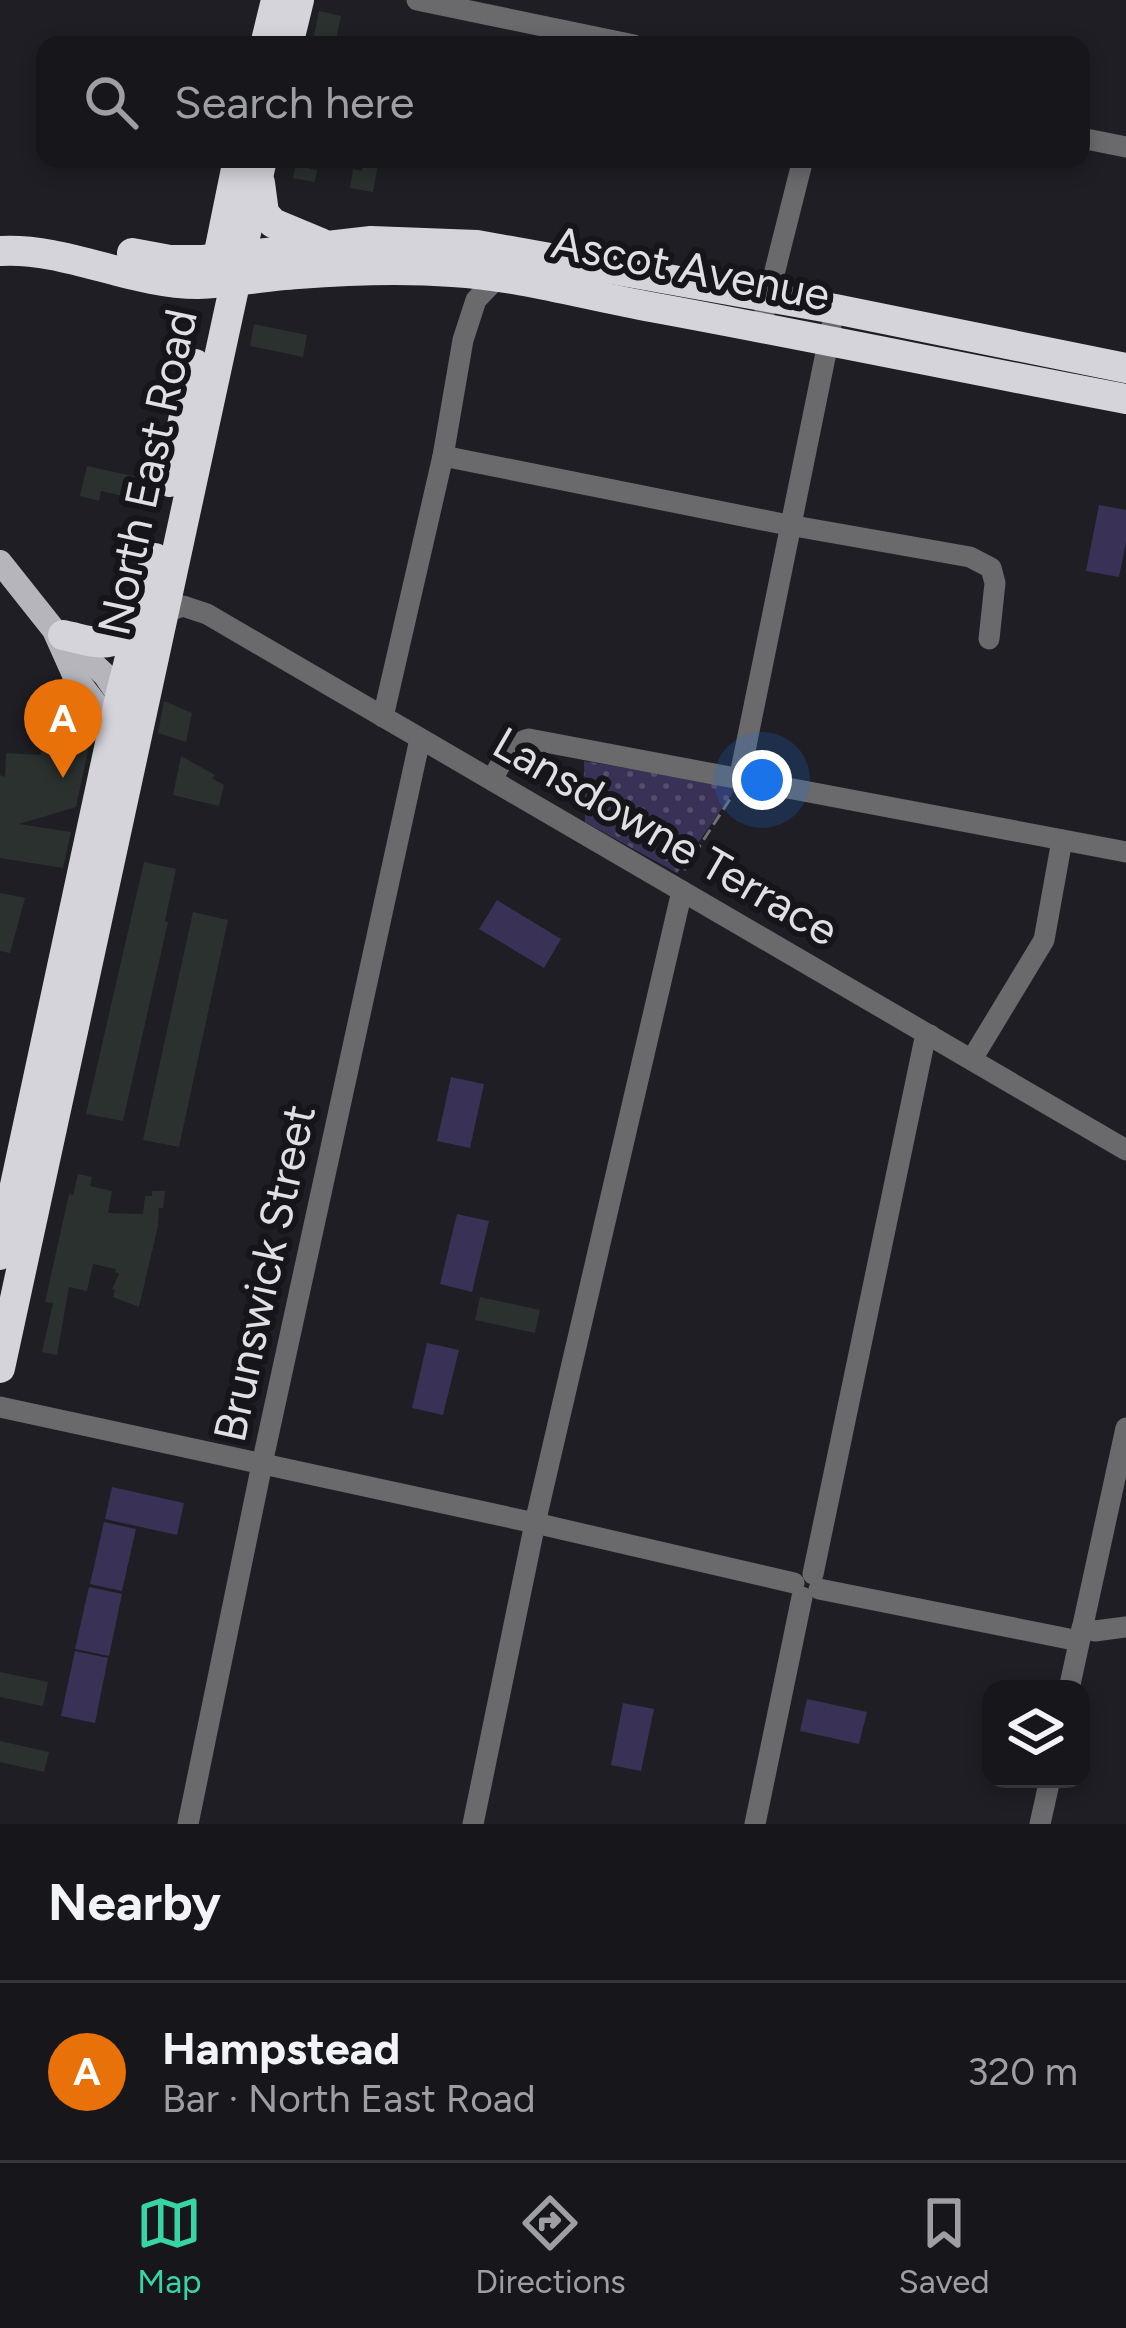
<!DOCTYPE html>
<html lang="en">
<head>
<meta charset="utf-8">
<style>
  :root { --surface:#17161b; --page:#201f24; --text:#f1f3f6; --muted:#9e9fa3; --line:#36353a; --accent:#39d4a5 }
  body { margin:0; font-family:Figtree,sans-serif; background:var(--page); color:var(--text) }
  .controls { position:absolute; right:36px; bottom:36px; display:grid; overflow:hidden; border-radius:24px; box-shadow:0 6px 18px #0003 }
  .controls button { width:108px; height:108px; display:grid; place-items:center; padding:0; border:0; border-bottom:3px solid var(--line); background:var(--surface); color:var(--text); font:60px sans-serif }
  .you { position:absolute; left:762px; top:780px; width:42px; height:42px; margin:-30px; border:9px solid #fff; border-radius:50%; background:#1a73e8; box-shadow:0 0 0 18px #1a73e833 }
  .badge { display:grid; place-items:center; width:78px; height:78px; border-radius:50%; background:var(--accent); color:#fff; font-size:39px; font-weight:700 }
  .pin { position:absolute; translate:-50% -99px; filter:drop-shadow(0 3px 6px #0008) }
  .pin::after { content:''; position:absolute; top:63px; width:42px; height:36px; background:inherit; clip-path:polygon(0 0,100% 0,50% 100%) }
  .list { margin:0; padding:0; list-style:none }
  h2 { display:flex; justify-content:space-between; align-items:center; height:156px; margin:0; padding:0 48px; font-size:51px }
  h2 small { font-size:39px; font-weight:400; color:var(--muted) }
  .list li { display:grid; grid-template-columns:78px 1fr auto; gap:36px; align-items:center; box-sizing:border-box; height:180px; padding:0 48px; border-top:3px solid var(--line) }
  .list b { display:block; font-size:45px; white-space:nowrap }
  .list p { margin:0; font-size:39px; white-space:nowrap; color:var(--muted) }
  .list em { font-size:39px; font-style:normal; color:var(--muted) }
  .icon { flex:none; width:66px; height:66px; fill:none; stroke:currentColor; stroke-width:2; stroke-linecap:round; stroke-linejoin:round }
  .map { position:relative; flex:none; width:1126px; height:1824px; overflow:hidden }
  .search { position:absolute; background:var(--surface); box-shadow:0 6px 18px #0003; left:36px; right:36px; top:36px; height:132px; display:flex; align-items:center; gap:30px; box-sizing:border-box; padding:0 42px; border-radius:24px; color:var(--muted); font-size:45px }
  .sheet { height:336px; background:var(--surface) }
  nav { display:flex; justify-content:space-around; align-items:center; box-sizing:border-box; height:168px; border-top:3px solid var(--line); background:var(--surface); font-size:33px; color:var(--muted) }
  nav a { display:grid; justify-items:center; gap:6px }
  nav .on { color:var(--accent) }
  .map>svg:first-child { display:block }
  .grass { fill:#393156 }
  .park { fill:url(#park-dots) }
  .building { fill:#2a312e }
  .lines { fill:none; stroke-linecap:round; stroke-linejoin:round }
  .path { stroke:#706f74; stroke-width:3; stroke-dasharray:12 6; stroke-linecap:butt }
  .minor { stroke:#6a696c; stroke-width:21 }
  .major { stroke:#b6b5bc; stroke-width:24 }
  .highway { stroke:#d5d4db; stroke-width:30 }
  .labels { text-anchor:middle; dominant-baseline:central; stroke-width:12; stroke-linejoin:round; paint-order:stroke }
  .street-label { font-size:45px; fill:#e0e0e4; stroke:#16151a }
</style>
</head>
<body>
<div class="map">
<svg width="1126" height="1824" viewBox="0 0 1126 1824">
  <defs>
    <pattern id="park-dots" width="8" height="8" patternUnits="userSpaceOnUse" patternTransform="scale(3)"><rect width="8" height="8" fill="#393156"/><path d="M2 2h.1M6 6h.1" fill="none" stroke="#554f6e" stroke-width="1.8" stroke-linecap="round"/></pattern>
  </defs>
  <rect width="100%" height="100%" fill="#1f1e24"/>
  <!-- grass -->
  <g class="grass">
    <path d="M1099 505 1126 510V542L1119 577 1086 571Z"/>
    <path d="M497 900 561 939 544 968 479 929Z"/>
    <path d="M451 1077 484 1084 470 1148 437 1141Z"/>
    <path d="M457 1214 489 1221 472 1292 440 1284Z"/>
    <path d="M427 1343 459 1350 443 1415 412 1408Z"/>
    <path d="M112 1487 184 1503 177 1535 105 1519Z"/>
    <path d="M104 1522 136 1529 122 1591 90 1584Z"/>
    <path d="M89 1587 122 1594 109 1656 75 1649Z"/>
    <path d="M75 1651 108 1658 95 1723 61 1716Z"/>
    <path d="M807 1699 867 1712 859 1744 800 1731Z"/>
    <path d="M623 1703 654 1709 641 1771 611 1765Z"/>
  </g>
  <!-- park -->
  <path class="park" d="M584 761 737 787 677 873 585 822Z"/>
  <!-- building -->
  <g class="building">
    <path d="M319 11 341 16 335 45H312Z"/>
    <path d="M297 159H310L309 169 317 170 315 182 293 178Z"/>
    <path d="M364 159H379L373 192 350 188 353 169 362 171Z"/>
    <path d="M254 324 307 335 303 357 250 346Z"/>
    <path d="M87 466 142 478 137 499 101 491 99 501 80 496Z"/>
    <path d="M164 701 192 713 186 742 158 733Z"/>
    <path d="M54 721H87L89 729 92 732 76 807 19 824 71 832 63 868 0 858V775L5 777 6 753 41 755 43 740 51 742Z"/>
    <path d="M181 756 215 775 212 778 224 785 219 806 173 795Z"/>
    <path d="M144 862 176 869 165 921 168 922 123 1121 86 1114Z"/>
    <path d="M0 893 25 898 10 953 0 951Z"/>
    <path d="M193 912 228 920 179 1147 143 1140Z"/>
    <path d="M78 1174 92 1177 90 1186 112 1191 108 1213 143 1214 145 1196H152V1191H165L163 1208H159L158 1226 139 1307 113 1297 115 1290 112 1289 119 1274 115 1272 116 1269 93 1264 87 1291 69 1287 57 1355 42 1352 53 1303 45 1302 69 1194 73 1195Z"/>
    <path d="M480 1297 540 1310 535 1333 475 1320Z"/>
    <path d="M0 1672 48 1682 43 1706 0 1697Z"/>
    <path d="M0 1741 49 1752 44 1772 0 1762Z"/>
  </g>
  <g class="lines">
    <!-- path -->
    <path class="path" d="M684 870 732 796"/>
    <!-- minor -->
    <g class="minor">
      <path d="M417 0 634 45"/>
      <path d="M1081 138 1126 147"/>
      <path d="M765 310 803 159"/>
      <path d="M443 456 783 524 970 557 991 568 995 583 989 639"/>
      <path d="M164 613 183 606 207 614 1126 1150"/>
      <path d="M383 717 443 456 463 340 476 300 498 277"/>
      <path d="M492 780C501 763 509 744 529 739L1126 852"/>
      <path d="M739 780 831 328"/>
      <path d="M972 1059 1044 940 1062 840"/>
      <path d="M0 1407 535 1523 794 1583"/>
      <path d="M813 1574 924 1043 930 1035"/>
      <path d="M819 1589 1079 1641"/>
      <path d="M1082 1628 1095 1631 1126 1627"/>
      <path d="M1069 1689 1126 1428"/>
      <path d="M188 1824 262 1464 420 739"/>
      <path d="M473 1824 535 1523 682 891"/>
      <path d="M755 1824 802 1597"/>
      <path d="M1040 1824 1050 1779"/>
    </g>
    <!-- major -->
    <g class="major">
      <path d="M0 562 54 630 75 677 101 711 113 738"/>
      <path d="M61 634 105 675 120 697"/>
    </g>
    <!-- highway -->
    <g class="highway">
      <path d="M265 45 276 0"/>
      <path d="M288 45 299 0"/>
      <path d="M260 183 264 213 273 223 321 243"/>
      <path d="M0 251C66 247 131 284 198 284 231 283 264 276 298 274 349 270 402 268 453 272 520 276 585 295 651 307 809 336 967 369 1126 399"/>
      <path d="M132 253 170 260H203L371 241 477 245 835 309 1126 368"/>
      <path d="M214 277 238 159"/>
      <path d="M170 482 195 364"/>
      <path d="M63 635C96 642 109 651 138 627"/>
      <path d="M0 1255 120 697 155 558"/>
      <path d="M0 1368 262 159"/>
    </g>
  </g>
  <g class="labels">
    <!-- street labels -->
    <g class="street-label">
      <text transform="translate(691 268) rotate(11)">Ascot Avenue</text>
      <text transform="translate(147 472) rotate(-78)">North East Road</text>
      <text transform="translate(666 836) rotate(30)">Lansdowne Terrace</text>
      <text transform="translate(264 1273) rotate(-78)">Brunswick Street</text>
    </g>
  </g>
</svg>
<div class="controls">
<button><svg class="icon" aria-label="layers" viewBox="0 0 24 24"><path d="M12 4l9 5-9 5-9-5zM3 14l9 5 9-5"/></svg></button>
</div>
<div class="you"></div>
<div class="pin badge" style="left:63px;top:778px;background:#e8710a">A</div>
<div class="search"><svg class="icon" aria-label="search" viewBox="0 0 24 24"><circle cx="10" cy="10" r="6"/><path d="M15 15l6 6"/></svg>Search here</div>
</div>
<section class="sheet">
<h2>Nearby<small></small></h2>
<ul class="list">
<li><span class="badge" style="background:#e8710a">A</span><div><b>Hampstead</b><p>Bar · North East Road</p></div><em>320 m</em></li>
</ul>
</section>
<nav>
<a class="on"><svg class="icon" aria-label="map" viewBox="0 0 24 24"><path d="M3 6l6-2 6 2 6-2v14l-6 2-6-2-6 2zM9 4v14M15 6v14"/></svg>Map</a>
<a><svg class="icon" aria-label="directions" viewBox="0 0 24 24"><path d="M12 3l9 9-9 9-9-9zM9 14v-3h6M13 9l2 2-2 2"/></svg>Directions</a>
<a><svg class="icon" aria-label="saved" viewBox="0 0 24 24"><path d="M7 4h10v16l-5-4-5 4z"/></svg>Saved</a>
</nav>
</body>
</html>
